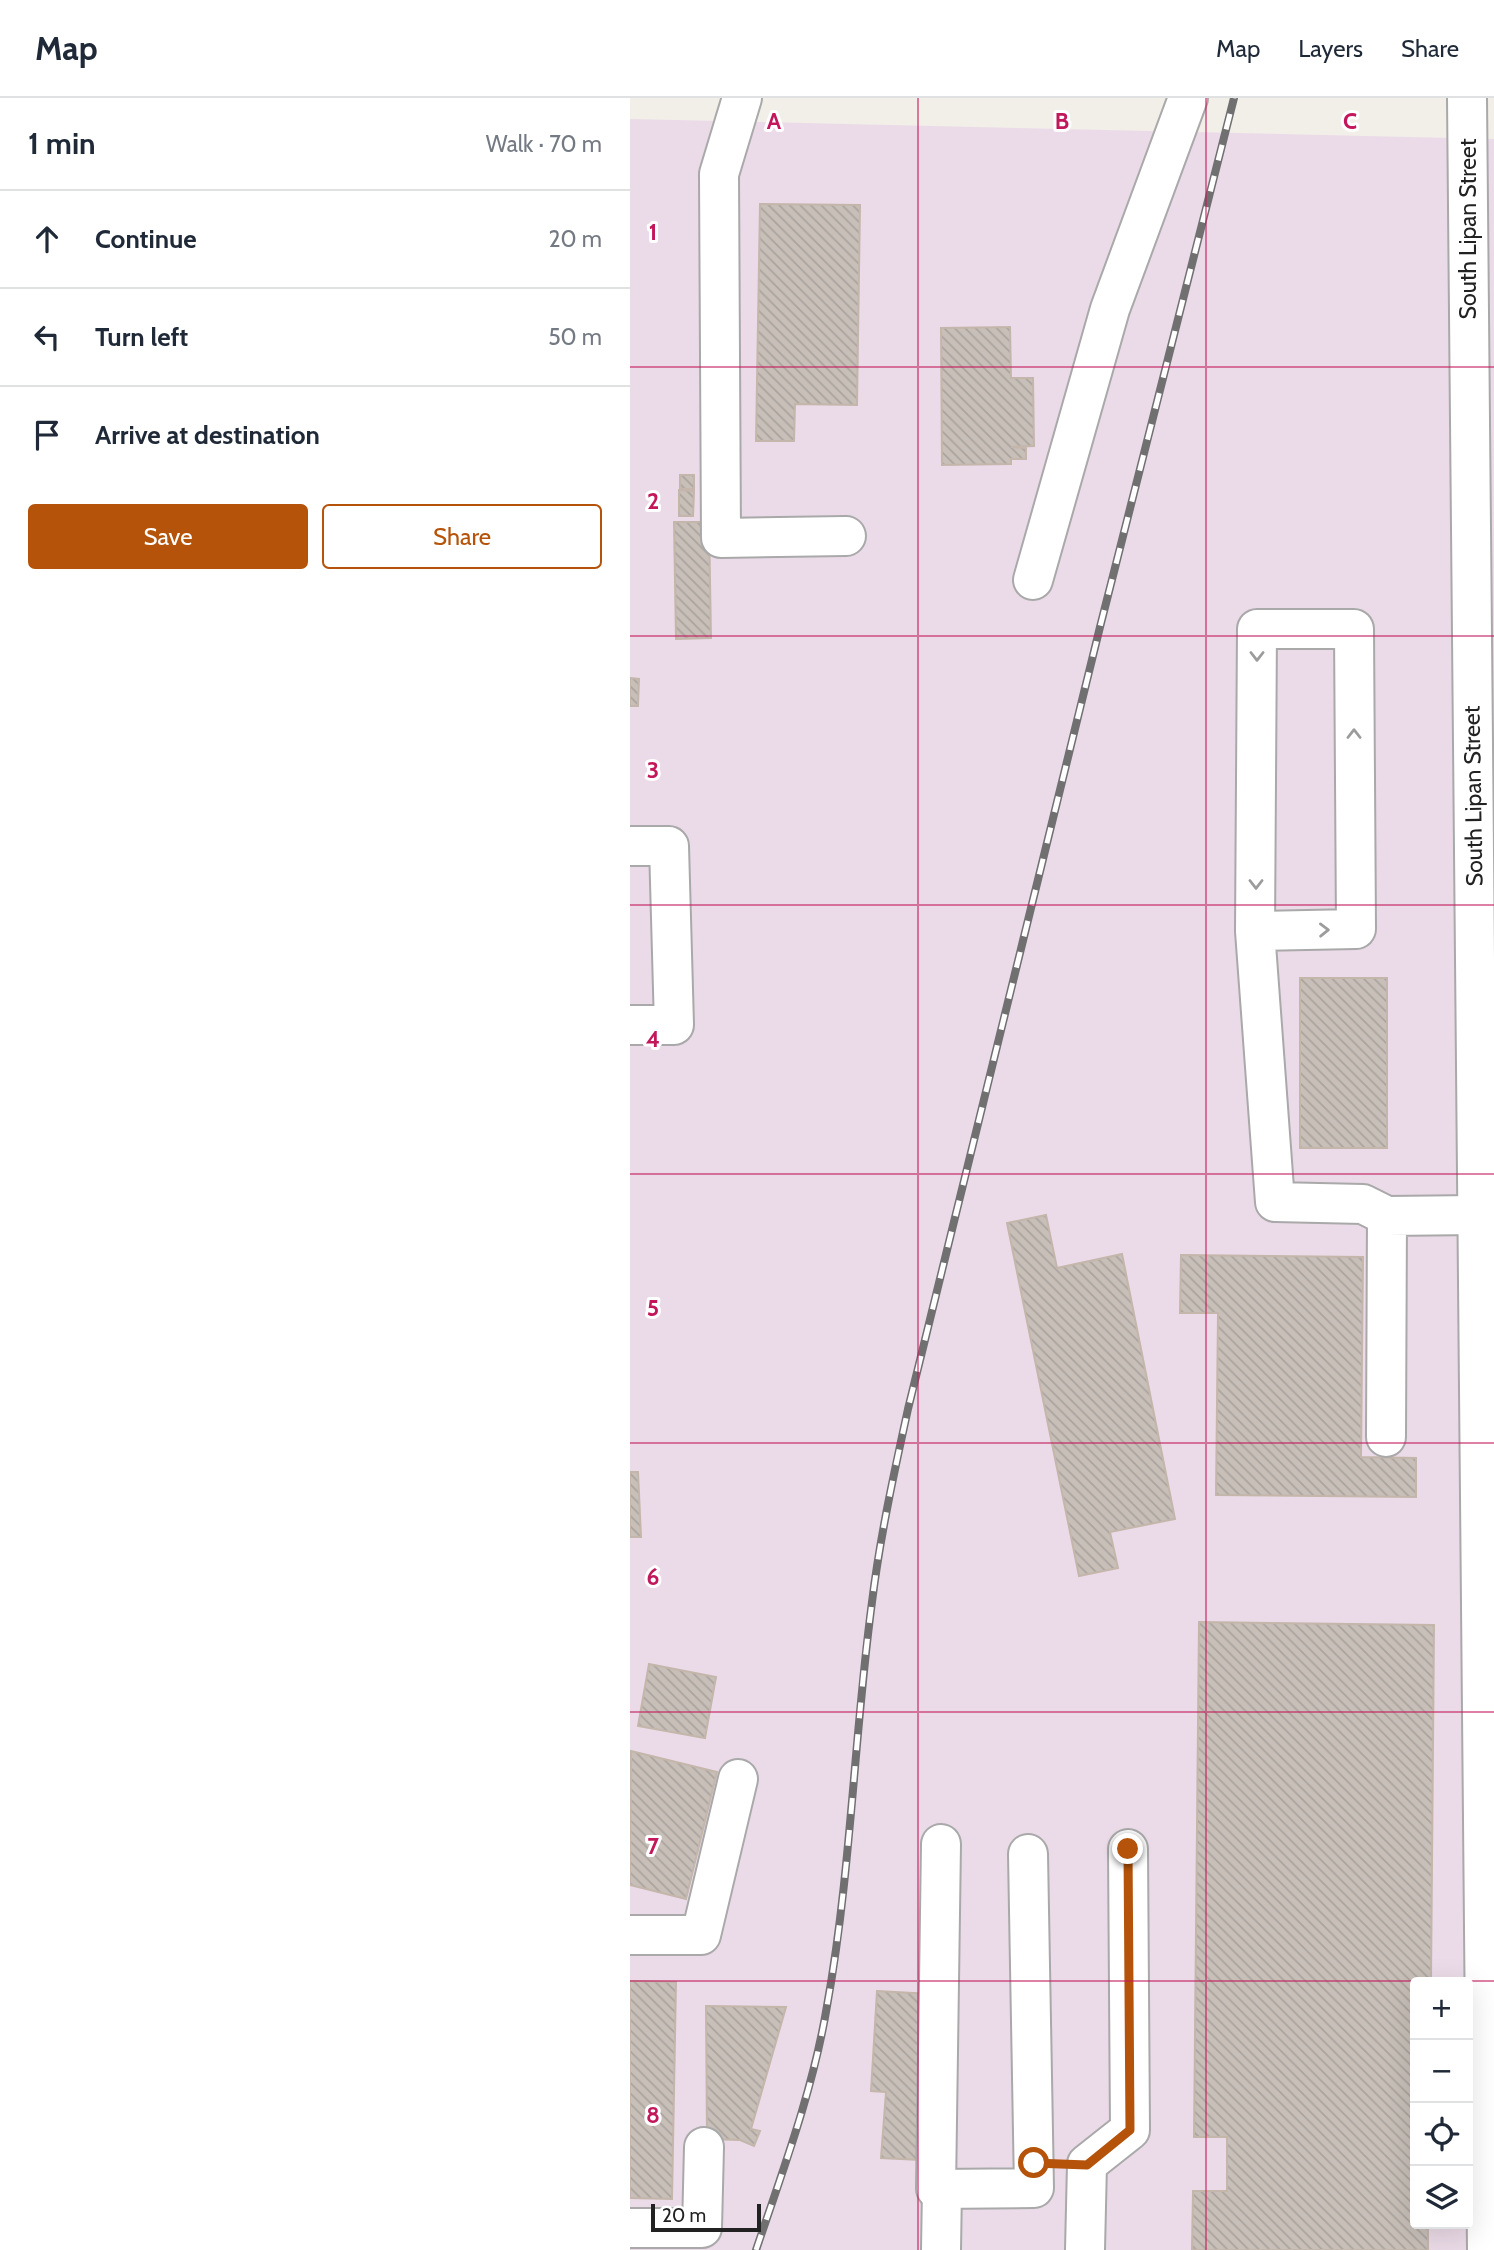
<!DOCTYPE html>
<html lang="en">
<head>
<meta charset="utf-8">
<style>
  :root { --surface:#fff; --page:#f6f6f7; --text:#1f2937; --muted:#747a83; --line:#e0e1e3; --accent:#b45309 }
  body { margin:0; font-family:Cabin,sans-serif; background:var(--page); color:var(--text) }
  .controls { position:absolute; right:21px; bottom:21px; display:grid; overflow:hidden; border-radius:7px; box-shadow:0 7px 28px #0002 }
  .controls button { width:63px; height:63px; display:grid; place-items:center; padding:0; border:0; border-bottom:2px solid var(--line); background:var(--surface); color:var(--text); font:35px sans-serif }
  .scale { position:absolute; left:21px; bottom:18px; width:110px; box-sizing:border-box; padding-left:7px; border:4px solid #222; border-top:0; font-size:19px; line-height:24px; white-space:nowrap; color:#222; -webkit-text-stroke:5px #fff; paint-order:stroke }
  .stop { position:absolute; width:21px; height:21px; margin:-16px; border:5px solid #b45309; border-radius:50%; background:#fff }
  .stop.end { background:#b45309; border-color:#fff; box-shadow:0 2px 7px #0008 }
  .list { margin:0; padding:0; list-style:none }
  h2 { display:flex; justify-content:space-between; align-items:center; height:91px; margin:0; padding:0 28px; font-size:30px }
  h2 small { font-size:23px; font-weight:400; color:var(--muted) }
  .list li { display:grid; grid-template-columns:46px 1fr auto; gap:21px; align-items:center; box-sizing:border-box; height:98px; padding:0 28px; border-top:2px solid var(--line) }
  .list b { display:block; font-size:26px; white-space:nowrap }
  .list em { font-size:23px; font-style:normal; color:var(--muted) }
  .actions { display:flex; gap:14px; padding:21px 28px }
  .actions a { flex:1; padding:16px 0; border:2px solid var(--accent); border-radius:7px; text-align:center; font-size:24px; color:var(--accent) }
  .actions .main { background:var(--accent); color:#fff }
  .icon { flex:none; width:38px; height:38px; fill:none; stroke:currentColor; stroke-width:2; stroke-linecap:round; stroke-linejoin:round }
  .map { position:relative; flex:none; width:864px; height:2152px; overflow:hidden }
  header { display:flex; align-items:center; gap:42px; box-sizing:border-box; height:98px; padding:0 35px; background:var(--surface); border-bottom:2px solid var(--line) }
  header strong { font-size:33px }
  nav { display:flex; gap:38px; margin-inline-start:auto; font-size:24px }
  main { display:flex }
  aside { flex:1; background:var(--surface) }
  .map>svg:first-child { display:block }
  .industrial { fill:#ebdbe8; fill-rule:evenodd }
  .building { fill:url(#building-back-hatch); stroke:#c4b6ab; stroke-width:2 }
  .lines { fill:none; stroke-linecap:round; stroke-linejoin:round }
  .minor-casing { stroke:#a9a9a9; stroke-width:42 }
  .minor { stroke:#fff; stroke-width:38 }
  .rail-casing { stroke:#707070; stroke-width:8 }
  .rail { stroke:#fff; stroke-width:5; stroke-dasharray:16; stroke-linecap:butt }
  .oneway { stroke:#9c9c9c }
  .route { stroke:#b45309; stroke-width:9 }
  .grid { fill:none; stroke:#c2185b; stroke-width:2; stroke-opacity:0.55 }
  .labels { text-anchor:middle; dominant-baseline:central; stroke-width:6; stroke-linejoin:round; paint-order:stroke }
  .street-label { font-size:23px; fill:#222; stroke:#fff }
  .grid-label { font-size:23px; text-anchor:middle; font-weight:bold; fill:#c2185b; stroke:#fff; stroke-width:6; stroke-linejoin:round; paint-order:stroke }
</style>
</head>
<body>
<header>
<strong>Map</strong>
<nav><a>Map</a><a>Layers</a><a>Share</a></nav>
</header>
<main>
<aside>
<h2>1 min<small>Walk · 70 m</small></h2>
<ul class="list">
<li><svg class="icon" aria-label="ahead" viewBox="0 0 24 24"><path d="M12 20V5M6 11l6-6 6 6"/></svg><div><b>Continue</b></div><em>20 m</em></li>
<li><svg class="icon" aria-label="left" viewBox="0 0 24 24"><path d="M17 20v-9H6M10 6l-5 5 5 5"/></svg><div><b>Turn left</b></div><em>50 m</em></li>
<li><svg class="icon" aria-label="arrive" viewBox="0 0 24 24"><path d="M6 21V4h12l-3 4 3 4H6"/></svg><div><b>Arrive at destination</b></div></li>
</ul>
<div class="actions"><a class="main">Save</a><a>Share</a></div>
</aside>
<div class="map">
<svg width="864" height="2152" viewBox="0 0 864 2152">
  <defs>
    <pattern id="building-back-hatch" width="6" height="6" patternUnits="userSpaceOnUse" patternTransform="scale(1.75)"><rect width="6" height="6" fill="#c7bfb8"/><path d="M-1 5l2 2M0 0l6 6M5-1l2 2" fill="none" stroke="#aba49e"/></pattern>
  </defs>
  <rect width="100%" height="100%" fill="#f2efe9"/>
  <!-- industrial -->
  <path class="industrial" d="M0 21 864 41V2152H0ZM785 1884H838V2126H785Z"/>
  <!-- building -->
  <g class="building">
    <path d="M130 106 230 107 227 307 165 306 164 343H126Z"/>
    <path d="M380 229 381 280H403L404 348 381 349 396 350V361H381V366L312 367 311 230Z"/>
    <rect x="50" y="377" width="14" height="14"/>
    <path d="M49 392 64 393 63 418H49Z"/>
    <path d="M44 424H79L81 540 46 541Z"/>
    <path d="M0 580 9 581 8 608H0Z"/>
    <rect x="670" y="880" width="87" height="170"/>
    <path d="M416 1117 427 1170 492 1156 545 1421 480 1434 488 1470 449 1478 377 1125Z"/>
    <path d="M551 1157 733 1159 731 1359 786 1360V1399L586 1397 588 1215H550Z"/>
    <path d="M0 1374H8L11 1439H0Z"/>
    <path d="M569 1524 804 1527 801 1884H785V2126H798V2152H562L563 2093H597V2039H564Z"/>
    <path d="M19 1566 86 1579 75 1640 8 1628Z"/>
    <path d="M1 1653 87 1674 56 1801 0 1787Z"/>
    <path d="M0 1883 46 1884 42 2101 0 2100Z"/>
    <path d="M247 1893 301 1896 290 2062 251 2060 256 1994 241 1993Z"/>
    <path d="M76 1908 156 1909 121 2031 130 2033 124 2048 110 2042 77 2041Z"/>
  </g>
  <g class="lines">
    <defs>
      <g id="minor">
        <path d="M112 0 89 76 91 440 216 438"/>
        <path d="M837 0 857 2152"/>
        <path d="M403 482 480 211 558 0"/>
        <path d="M0 748H39L44 927H0"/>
        <path d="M625 833 726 831 724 531H627L625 833 645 1104 733 1106 757 1118"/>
        <path d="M756 1339 757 1118 847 1117"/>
        <path d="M311 1746 306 2091 404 2090 398 1756"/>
        <path d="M0 1837H71L108 1681"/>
        <path d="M0 2130H72L74 2049"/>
        <path d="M311 2152 312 2091"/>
        <path d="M455 2152 457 2066 500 2032 498 1751"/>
      </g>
    </defs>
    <!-- minor casing -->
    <use href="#minor" class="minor-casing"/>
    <!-- minor -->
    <use href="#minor" class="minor"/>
    <defs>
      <path id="rail" d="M126 2152C153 2072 183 1992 197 1908 221 1775 224 1638 242 1504 250 1439 264 1375 278 1311L470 529 604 0"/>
    </defs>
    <!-- rail casing -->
    <use href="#rail" class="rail-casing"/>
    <!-- rail -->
    <use href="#rail" class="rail"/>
  </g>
  <!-- one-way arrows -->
  <defs><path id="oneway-chevron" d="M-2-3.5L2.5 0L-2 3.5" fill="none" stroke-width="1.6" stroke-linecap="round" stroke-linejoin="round" transform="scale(1.75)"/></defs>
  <g class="oneway">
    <use href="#oneway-chevron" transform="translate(627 558) rotate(90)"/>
    <use href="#oneway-chevron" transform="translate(724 636) rotate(-90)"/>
    <use href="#oneway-chevron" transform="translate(626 786) rotate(90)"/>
    <use href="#oneway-chevron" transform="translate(694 832) rotate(-1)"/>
  </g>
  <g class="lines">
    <!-- route -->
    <path class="route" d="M404 2065 457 2067 500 2032 498 1751"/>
  </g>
  <!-- grid -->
  <path class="grid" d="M288 0V2152M576 0V2152M0 269H864M0 538H864M0 807H864M0 1076H864M0 1345H864M0 1614H864M0 1883H864"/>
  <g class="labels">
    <!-- street labels -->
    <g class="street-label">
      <text transform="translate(838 131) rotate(-90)">South Lipan Street</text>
      <text transform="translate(843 698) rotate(-91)">South Lipan Street</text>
    </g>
  </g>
  <g class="grid-label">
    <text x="144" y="31">A</text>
    <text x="432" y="31">B</text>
    <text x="720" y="31">C</text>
    <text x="23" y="142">1</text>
    <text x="23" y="411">2</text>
    <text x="23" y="680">3</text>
    <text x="23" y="949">4</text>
    <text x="23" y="1218">5</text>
    <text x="23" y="1487">6</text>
    <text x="23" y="1756">7</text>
    <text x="23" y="2025">8</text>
  </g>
</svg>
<div class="controls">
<button>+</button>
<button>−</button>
<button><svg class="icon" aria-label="locate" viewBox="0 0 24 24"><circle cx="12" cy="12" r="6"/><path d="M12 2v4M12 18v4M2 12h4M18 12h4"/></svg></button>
<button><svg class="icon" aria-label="layers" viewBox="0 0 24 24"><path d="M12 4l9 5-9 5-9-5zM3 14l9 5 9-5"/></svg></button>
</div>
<div class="scale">20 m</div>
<div class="stop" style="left:404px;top:2065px"></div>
<div class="stop end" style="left:498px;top:1751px"></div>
</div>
</main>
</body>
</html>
